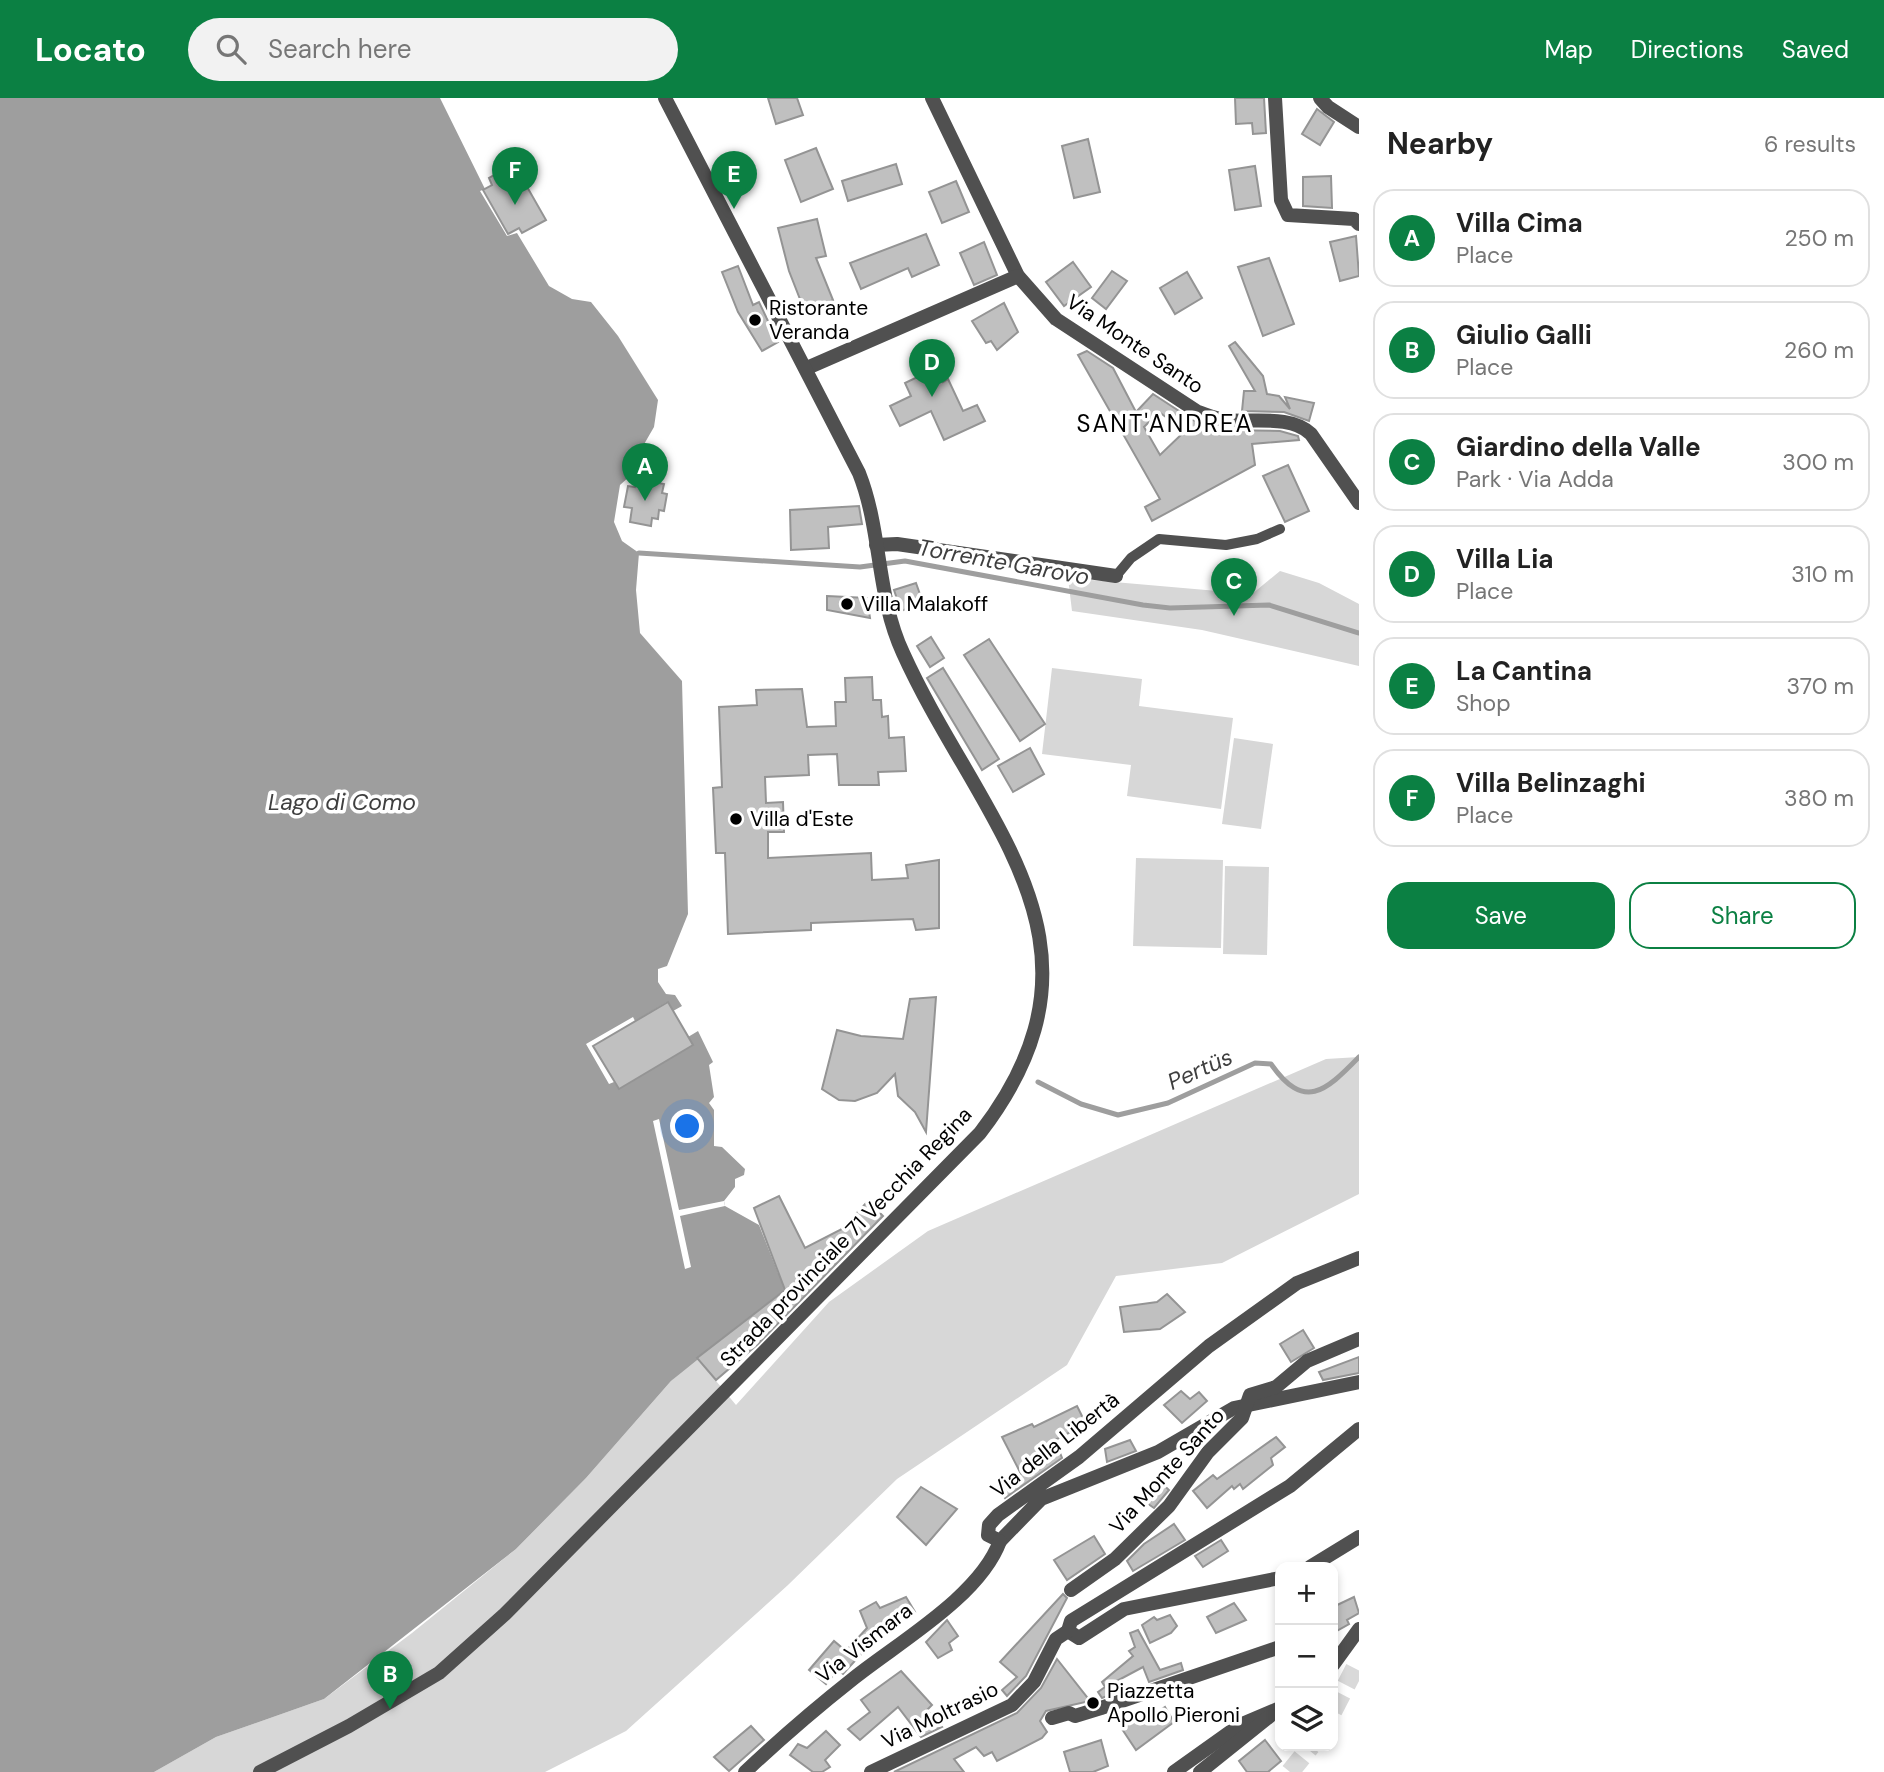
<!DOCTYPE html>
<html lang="en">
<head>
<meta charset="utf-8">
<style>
  :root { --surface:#fff; --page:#f2f2f2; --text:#222; --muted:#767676; --line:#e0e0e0; --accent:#0b8043 }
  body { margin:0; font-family:"DM Sans",sans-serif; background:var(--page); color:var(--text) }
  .controls { position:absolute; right:21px; bottom:21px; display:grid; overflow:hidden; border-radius:14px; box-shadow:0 4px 10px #0003 }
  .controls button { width:63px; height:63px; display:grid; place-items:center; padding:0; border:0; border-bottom:2px solid var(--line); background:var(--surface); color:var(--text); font:35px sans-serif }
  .you { position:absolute; left:688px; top:1029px; width:24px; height:24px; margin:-18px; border:5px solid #fff; border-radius:50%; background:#1a73e8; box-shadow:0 0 0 10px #1a73e833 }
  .badge { display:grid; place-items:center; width:46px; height:46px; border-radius:50%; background:var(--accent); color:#fff; font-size:23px; font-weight:700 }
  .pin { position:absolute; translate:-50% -58px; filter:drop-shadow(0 2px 4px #0008) }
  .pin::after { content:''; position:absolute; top:37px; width:24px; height:21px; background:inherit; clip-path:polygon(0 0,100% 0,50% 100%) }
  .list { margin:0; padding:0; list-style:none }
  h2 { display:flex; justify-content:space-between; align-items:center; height:91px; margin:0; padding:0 28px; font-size:30px }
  h2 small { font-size:23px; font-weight:400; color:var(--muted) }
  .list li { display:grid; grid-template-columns:46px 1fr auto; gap:21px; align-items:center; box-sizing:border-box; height:98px; margin:0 14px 14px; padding:0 14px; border:2px solid var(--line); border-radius:21px }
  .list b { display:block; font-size:26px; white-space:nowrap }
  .list p { margin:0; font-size:23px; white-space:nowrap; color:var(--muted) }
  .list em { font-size:23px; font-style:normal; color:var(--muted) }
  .actions { display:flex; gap:14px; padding:21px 28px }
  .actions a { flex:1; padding:16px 0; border:2px solid var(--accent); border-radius:21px; text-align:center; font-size:24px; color:var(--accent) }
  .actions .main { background:var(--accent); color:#fff }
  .icon { flex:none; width:38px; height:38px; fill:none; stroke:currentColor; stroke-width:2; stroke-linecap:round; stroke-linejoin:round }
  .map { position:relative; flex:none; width:1359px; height:1674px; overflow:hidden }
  header { display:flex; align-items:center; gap:42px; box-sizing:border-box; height:98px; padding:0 35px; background:var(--accent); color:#fff }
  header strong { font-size:33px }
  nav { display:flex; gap:38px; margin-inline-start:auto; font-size:24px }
  .search { width:490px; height:63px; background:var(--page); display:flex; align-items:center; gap:18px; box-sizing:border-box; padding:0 24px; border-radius:38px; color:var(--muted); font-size:26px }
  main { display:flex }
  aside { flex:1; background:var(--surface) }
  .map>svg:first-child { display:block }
  .green { fill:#d7d7d7 }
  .water { fill:#9e9e9e }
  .pier { fill:#fff }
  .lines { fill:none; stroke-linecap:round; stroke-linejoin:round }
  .stream { stroke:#9e9e9e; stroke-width:5 }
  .building { fill:#c0c0c0; stroke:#949494; stroke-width:2; fill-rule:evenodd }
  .trunk-tunnel { stroke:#d9d9d9; stroke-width:19; stroke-dasharray:19 10; stroke-linecap:butt }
  .service { stroke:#505050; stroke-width:10 }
  .minor { stroke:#505050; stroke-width:14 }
  .tertiary { stroke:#505050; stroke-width:14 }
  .poi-dot { fill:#000; stroke:#fff; stroke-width:2.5 }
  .labels { text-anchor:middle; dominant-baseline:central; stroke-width:7; stroke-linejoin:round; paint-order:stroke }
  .poi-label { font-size:21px; fill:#000; stroke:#fff; text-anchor:start }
  .street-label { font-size:21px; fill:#000; stroke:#fff }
  .water-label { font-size:23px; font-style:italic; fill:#3f3f3f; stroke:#fff }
  .quarter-label { font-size:24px; letter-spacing:2px; fill:#000; stroke:#fff }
</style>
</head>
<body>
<header>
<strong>Locato</strong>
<div class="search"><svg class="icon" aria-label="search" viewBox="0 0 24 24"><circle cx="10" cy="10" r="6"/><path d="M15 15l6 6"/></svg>Search here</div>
<nav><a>Map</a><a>Directions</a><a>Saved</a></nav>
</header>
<main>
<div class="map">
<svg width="1359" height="1674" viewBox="0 0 1359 1674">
  <rect width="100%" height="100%" fill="#fff"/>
  <!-- green -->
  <g class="green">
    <path d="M1280 473 1319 485 1359 506V568L1202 532 1072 513 1068 480 1252 496Z"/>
    <path d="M1052 570 1142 581 1139 608 1233 620 1221 711 1127 698 1131 667 1042 656Z"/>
    <path d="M1234 640 1273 646 1261 731 1222 726Z"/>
    <path d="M1136 760 1223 762 1221 850 1133 848Z"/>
    <path d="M1225 768 1269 769 1267 857 1223 856Z"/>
    <path d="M1359 959V1096L1222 1165 1116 1178 1067 1267 897 1381 788 1487 626 1633 545 1674H154L216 1639 324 1601 412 1535 516 1451 586 1380 671 1283 697 1260 736 1307 829 1204 928 1133 1326 961Z"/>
  </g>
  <!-- water -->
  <path class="water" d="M0 0H440L485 91 480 93 507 138 517 135 549 188 572 201 591 204 618 238 658 302 654 329 643 348 640 369 620 387 614 424 622 443 639 455 636 492 640 535 682 583 688 816 667 868 658 871V884L666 896 675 897 682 908 673 913 667 904 635 923 633 919 586 946 609 986 614 984 619 991 693 947 688 939 698 933 713 964 709 967 714 999 709 1005 714 1012V1048L722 1049 745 1071 744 1077 735 1081V1089L724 1103 725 1108 759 1127 778 1175 802 1162 784 1200 779 1196 671 1283 586 1380 516 1451 324 1601 216 1639 154 1674H0Z"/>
  <!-- pier -->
  <path class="pier" d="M659 1021 679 1112 724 1103 725 1108 680 1118 691 1169 685 1171 653 1023Z"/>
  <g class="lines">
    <!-- stream -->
    <g class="stream">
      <path d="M639 455 860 469 905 463 1143 507 1170 510 1269 507 1359 535"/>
      <path d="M1038 984 1081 1006 1118 1017 1168 1005 1255 965 1271 966C1304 1013 1325 994 1359 959"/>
    </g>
  </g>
  <!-- building -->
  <g class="building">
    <path d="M768 0H797L803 17 776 26Z"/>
    <path d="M1235 0H1264L1266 35 1253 36 1252 25 1236 26Z"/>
    <path d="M1317 11 1334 24 1320 47 1302 36Z"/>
    <path d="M1088 41 1100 94 1074 100 1062 48Z"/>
    <path d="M816 50 833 91 801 104 785 62Z"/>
    <path d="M514 66 546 122 522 135 519 130 508 136 483 92 492 87 489 80Z"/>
    <path d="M896 66 902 86 848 103 842 83Z"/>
    <path d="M1255 68 1261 108 1235 112 1229 72Z"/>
    <path d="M1331 78 1332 110 1303 108V79Z"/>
    <path d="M956 83 969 114 942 125 929 94Z"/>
    <path d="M817 121 826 158 816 160 833 202 805 214 789 173 778 130Z"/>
    <path d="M926 136 939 167 912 179 908 170 861 191 850 165Z"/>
    <path d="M1356 138 1359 178 1340 183 1330 144Z"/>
    <path d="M984 144 997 177 974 187 960 155Z"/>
    <path d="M1269 160 1294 226 1263 238 1238 169Z"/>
    <path d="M1073 164 1091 189 1064 208 1046 184Z"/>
    <path d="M738 168 753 207 759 204 778 244 762 253 738 214 722 174Z"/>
    <path d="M1112 173 1127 183 1106 211 1092 200Z"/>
    <path d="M1187 174 1202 200 1175 216 1160 190Z"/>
    <path d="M1004 205 1018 234 997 252 991 243 986 245 972 223Z"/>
    <path d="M1235 244 1263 278 1267 296 1279 298 1290 311 1285 299 1314 305 1309 323 1284 314 1242 313 1244 293H1255L1229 248Z"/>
    <path d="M1087 253 1113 270 1136 314 1153 296 1193 322 1209 328 1224 332 1280 333 1298 338 1299 342 1252 346 1255 367 1152 423 1145 409 1160 401 1078 257ZM1159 314 1185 333 1160 357 1144 329Z"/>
    <path d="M936 270 943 284 948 281 963 313 977 307 985 323 944 342 931 313 900 328 890 308 911 298 905 285Z"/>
    <path d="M1288 367 1309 413 1285 424 1263 378Z"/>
    <path d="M637 374 659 378 658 385 664 386 662 395 667 396 664 413 659 412 658 421 652 420 651 428 630 424 632 410 624 409 628 388 635 389Z"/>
    <path d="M859 408 862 426 828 429 829 450 791 452 790 412Z"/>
    <path d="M916 485 923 505 901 513 894 492Z"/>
    <path d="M827 498 867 500 870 520 827 512Z"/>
    <path d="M931 539 944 560 930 569 917 548Z"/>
    <path d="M989 541 1045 626 1020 643 964 557Z"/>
    <path d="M943 570 999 661 982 672 927 580Z"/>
    <path d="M872 579 873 602H881L882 619 888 618 889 640 904 639 906 673 878 674 879 687H839L837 656 808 657 809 677 765 679 766 705 783 704 784 734H768V760L871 755 872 782 908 780 906 767 939 762V830L916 832 913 821 811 825V832L728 836 725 755H716L713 690 722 689 719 609 757 607 756 592 802 591 807 629 836 628 835 604H846L845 580Z"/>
    <path d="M1030 650 1044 676 1013 694 998 668Z"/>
    <path d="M936 899 926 1034 915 1014 898 998 895 976 877 995 855 1003 839 1002 822 991 837 932 861 938 903 941 910 901Z"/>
    <path d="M668 904 693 947 619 991 593 948Z"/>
    <path d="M779 1098 805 1150 842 1131 868 1103 883 1118 758 1246 716 1282 697 1260 785 1192 754 1110Z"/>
    <path d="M1167 1196 1185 1214 1160 1231 1124 1234 1120 1209 1157 1204Z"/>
    <path d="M1303 1232 1314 1250 1291 1264 1280 1246Z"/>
    <path d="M1359 1259V1275L1323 1282 1319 1274Z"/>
    <path d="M1181 1293 1190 1301 1199 1294 1207 1303 1182 1325 1164 1307Z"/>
    <path d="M1077 1308 1086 1326 1055 1342 1062 1360 1005 1400 998 1390 1021 1376 1002 1339 1032 1326 1034 1329Z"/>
    <path d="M1276 1339 1285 1349 1271 1360 1273 1367 1243 1391 1240 1386 1234 1391 1232 1388 1207 1410 1193 1393 1213 1377 1217 1381Z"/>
    <path d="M1130 1342 1136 1353 1107 1364 1105 1351Z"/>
    <path d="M1157 1381 1169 1392 1154 1410 1141 1401Z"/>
    <path d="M921 1389 957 1411 926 1447 897 1419Z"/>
    <path d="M1174 1426 1185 1442 1133 1473 1127 1463 1144 1446Z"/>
    <path d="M1094 1438 1105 1456 1067 1482 1054 1462Z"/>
    <path d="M1221 1442 1228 1453 1203 1469 1195 1458Z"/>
    <path d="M1063 1496 1067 1500 1026 1578 1007 1598 1002 1592 1017 1579 1000 1564Z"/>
    <path d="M906 1499 915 1514 857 1549 863 1554 843 1576 838 1572 826 1586 809 1572 834 1543 846 1553 867 1530 860 1513 876 1504 880 1510Z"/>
    <path d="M1354 1499 1359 1515 1347 1522 1349 1526 1333 1535V1509Z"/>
    <path d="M1234 1505 1246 1522 1216 1535 1207 1519Z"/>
    <path d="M1170 1517 1177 1528 1171 1535 1150 1545 1142 1527 1154 1519 1157 1522Z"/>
    <path d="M947 1522 958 1538 949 1545 952 1552 938 1560 926 1544Z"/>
    <path d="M1138 1532 1160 1572 1181 1565 1183 1572 1149 1584 1143 1569 1113 1585 1117 1594 1102 1600 1098 1594 1105 1589 1102 1584 1133 1558 1129 1553 1135 1549 1130 1535Z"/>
    <path d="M1057 1561 1090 1603 1046 1613 1040 1623 1047 1634 1042 1640 997 1663 992 1654 984 1658 976 1649 954 1661 964 1674H894L1017 1615 1041 1590Z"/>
    <path d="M901 1573 932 1607 927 1612 942 1629 921 1639 898 1609 860 1642 848 1631 870 1614 861 1602Z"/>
    <path d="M1165 1609 1174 1624 1136 1652 1122 1631 1140 1618 1144 1623Z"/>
    <path d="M751 1628 764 1642 729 1673 714 1659Z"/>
    <path d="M826 1633 840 1647 825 1662 830 1669 822 1674H813L790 1657 798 1646 807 1650Z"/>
    <path d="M1101 1642 1108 1668 1093 1674H1070L1064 1654Z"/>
    <path d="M1265 1642 1281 1663 1268 1674H1247L1239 1663Z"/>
  </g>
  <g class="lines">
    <!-- trunk-tunnel -->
    <g class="trunk-tunnel">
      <path d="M1333 1613 1359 1562"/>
      <path d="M1290 1674 1311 1648"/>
    </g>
    <!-- service -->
    <path class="service" d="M1116 478 1131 460 1159 441 1226 447 1257 441 1280 431"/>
    <!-- minor -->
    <g class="minor">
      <path d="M932 0 1018 178 1056 221 1198 314C1207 317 1216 321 1225 322 1251 325 1291 316 1311 336L1359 405"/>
      <path d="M1275 0 1281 102 1288 117 1354 121 1359 126"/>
      <path d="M1320 0 1328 9 1359 29"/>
      <path d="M807 270 1018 178"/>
      <path d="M876 447 897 446 1116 478"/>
      <path d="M1359 1160 1297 1185 1209 1248 1079 1359 998 1417 989 1427 988 1437 1000 1443 1041 1401 1158 1354 1234 1310 1359 1284"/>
      <path d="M1310 1469 1359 1439"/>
      <path d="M1280 1480 1124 1511 1079 1540 1068 1533 1071 1523 1290 1388 1359 1331"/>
      <path d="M1071 1492 1115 1461 1169 1408 1208 1354 1242 1320 1250 1297 1276 1289 1307 1263 1359 1241"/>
      <path d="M1333 1567 1359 1531"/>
      <path d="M1052 1620 1069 1615 1075 1618 1101 1610 1280 1549"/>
      <path d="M745 1674C780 1641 816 1610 854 1580 899 1544 980 1498 1000 1443"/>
      <path d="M871 1674 1012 1607 1034 1584 1056 1541 1068 1533"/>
      <path d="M1174 1674 1240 1627 1280 1610"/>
      <path d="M1200 1674 1270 1618"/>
    </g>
    <!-- tertiary -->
    <path class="tertiary" d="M260 1674 349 1628 439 1575 505 1516 980 1035C1126 845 980 725 903 555 876 497 882 433 859 375L665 0"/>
  </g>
  <!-- markers -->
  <g class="poi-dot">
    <circle cx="755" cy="222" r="7"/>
    <circle cx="847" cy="506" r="7"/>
    <circle cx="736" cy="721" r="7"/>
    <circle cx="1093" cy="1605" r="7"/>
  </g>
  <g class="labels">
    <!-- poi labels -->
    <g class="poi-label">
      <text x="769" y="210">Ristorante<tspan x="769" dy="24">Veranda</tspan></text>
      <text x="861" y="506">Villa Malakoff</text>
      <text x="750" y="721">Villa d'Este</text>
      <text x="1107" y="1593">Piazzetta<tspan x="1107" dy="24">Apollo Pieroni</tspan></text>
    </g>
    <!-- street labels -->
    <g class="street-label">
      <text transform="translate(1135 246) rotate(34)">Via Monte Santo</text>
      <text transform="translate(846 1139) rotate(-46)">Strada provinciale 71 Vecchia Regina</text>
      <text transform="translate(1055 1347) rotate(-38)">Via della Libertà</text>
      <text transform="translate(1167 1373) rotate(-48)">Via Monte Santo</text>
      <text transform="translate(864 1545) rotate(-38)">Via Vismara</text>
      <text transform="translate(940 1617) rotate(-26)">Via Moltrasio</text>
    </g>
    <!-- water labels -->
    <g class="water-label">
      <text transform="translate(1004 464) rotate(10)">Torrente Garovo</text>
      <text x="342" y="704">Lago di Como</text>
      <text transform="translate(1200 971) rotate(-24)">Pertüs</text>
    </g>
    <!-- quarter labels -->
    <g class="quarter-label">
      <text x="1165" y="325">SANT'ANDREA</text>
    </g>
  </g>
</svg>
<div class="controls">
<button>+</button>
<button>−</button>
<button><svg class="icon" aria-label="layers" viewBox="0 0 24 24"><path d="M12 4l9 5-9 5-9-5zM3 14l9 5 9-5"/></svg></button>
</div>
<div class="you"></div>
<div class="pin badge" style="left:645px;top:403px">A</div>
<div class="pin badge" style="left:390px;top:1611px">B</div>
<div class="pin badge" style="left:1234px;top:518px">C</div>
<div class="pin badge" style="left:932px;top:299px">D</div>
<div class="pin badge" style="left:734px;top:111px">E</div>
<div class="pin badge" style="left:515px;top:107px">F</div>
</div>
<aside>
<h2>Nearby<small>6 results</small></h2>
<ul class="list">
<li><span class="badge">A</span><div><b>Villa Cima</b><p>Place</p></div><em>250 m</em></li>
<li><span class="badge">B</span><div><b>Giulio Galli</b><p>Place</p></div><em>260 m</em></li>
<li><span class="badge">C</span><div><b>Giardino della Valle</b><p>Park · Via Adda</p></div><em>300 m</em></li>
<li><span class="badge">D</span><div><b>Villa Lia</b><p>Place</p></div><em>310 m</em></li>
<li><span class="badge">E</span><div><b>La Cantina</b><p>Shop</p></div><em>370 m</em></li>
<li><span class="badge">F</span><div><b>Villa Belinzaghi</b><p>Place</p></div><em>380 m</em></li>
</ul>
<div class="actions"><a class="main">Save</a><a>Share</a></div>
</aside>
</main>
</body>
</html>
